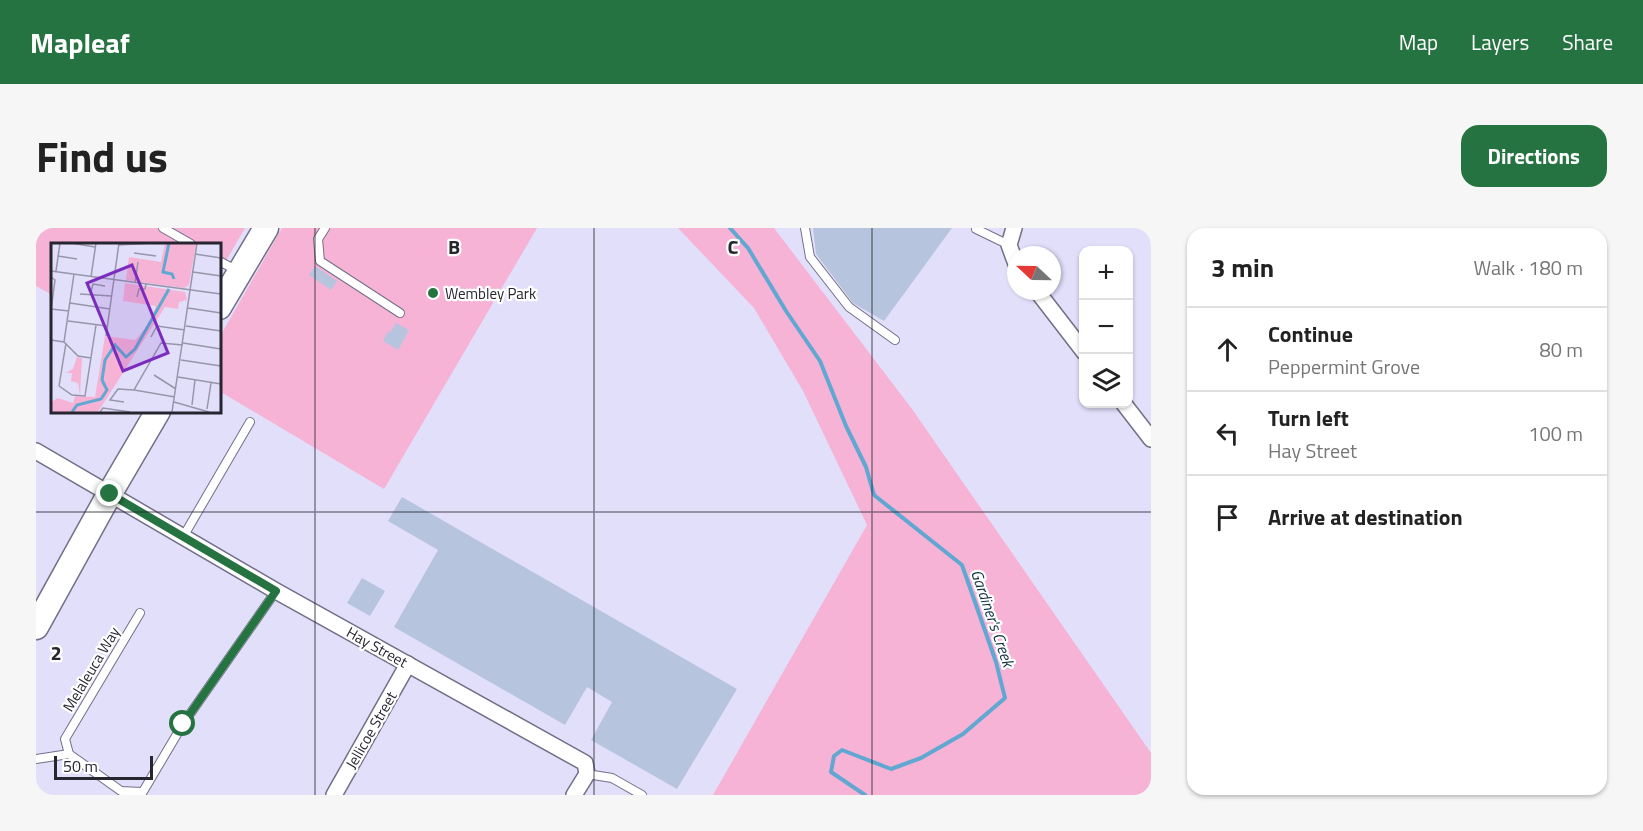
<!DOCTYPE html>
<html lang="en">
<head>
<meta charset="utf-8">
<style>
  :root { --surface:#fff; --page:#f6f6f6; --text:#222; --muted:#767676; --line:#e0e0e0; --accent:#267342 }
  body { margin:0; font-family:"Titillium Web",sans-serif; background:var(--page); color:var(--text) }
  .controls { position:absolute; right:18px; top:18px; display:grid; overflow:hidden; border-radius:12px; box-shadow:0 2px 4px #0004 }
  .controls button { width:54px; height:54px; display:grid; place-items:center; padding:0; border:0; border-bottom:2px solid var(--line); background:var(--surface); color:var(--text); font:30px sans-serif }
  .compass { position:absolute; left:971px; top:18px; width:54px; height:54px; border-radius:50%; background:var(--surface); box-shadow:0 2px 4px #0004; rotate:292deg }
  .scale { position:absolute; left:18px; bottom:15px; width:99px; box-sizing:border-box; padding-left:6px; border:3px solid #272530; border-top:0; font-size:16px; line-height:21px; white-space:nowrap; color:#272530; -webkit-text-stroke:4px #fff; paint-order:stroke }
  .stop { position:absolute; width:18px; height:18px; margin:-14px; border:4px solid #267342; border-radius:50%; background:#fff }
  .stop.end { background:#267342; border-color:#fff; box-shadow:0 2px 6px #0008 }
  .list { margin:0; padding:0; list-style:none }
  h2 { display:flex; justify-content:space-between; align-items:center; height:78px; margin:0; padding:0 24px; font-size:26px }
  h2 small { font-size:20px; font-weight:400; color:var(--muted) }
  .list li { display:grid; grid-template-columns:39px 1fr auto; gap:18px; align-items:center; box-sizing:border-box; height:84px; padding:0 24px; border-top:2px solid var(--line) }
  .list b { display:block; font-size:22px; white-space:nowrap }
  .list p { margin:0; font-size:20px; white-space:nowrap; color:var(--muted) }
  .list em { font-size:20px; font-style:normal; color:var(--muted) }
  .icon { flex:none; width:33px; height:33px; fill:none; stroke:currentColor; stroke-width:2; stroke-linecap:round; stroke-linejoin:round }
  .map { position:relative; flex:none; width:1115px; height:567px; overflow:hidden; border-radius:18px }
  header { display:flex; align-items:center; gap:36px; box-sizing:border-box; height:84px; padding:0 30px; background:var(--accent); color:#fff }
  header strong { font-size:28px }
  nav { display:flex; gap:33px; margin-inline-start:auto; font-size:21px }
  .intro { display:flex; align-items:center; justify-content:space-between; box-sizing:border-box; height:144px; padding:0 36px }
  h1 { margin:0; font-size:42px }
  .button { padding:15px 27px; border-radius:18px; background:var(--accent); color:#fff; font-size:21px; font-weight:700 }
  main { display:flex; gap:36px; padding:0 36px }
  aside { flex:1; background:var(--surface); border-radius:18px; box-shadow:0 2px 4px #0004 }
  .map>svg:first-child { display:block }
  .green { fill:#f6b3d5 }
  .lines { fill:none; stroke-linecap:round; stroke-linejoin:round }
  .stream { stroke:#60a8d2; stroke-width:4 }
  .building { fill:#b7c4dd }
  .lane-casing { stroke:#726f87; stroke-width:10 }
  .street-casing { stroke:#726f87; stroke-width:18 }
  .primary-casing { stroke:#726f87; stroke-width:27 }
  .lane { stroke:#fff; stroke-width:8 }
  .street { stroke:#fff; stroke-width:15 }
  .primary { stroke:#fff; stroke-width:24 }
  .route { stroke:#267342; stroke-width:8 }
  .grid { fill:none; stroke:#272530; stroke-width:1.5; stroke-opacity:0.55 }
  .poi-dot { fill:#267342; stroke:#fff; stroke-width:2 }
  .labels { text-anchor:middle; dominant-baseline:central; stroke-width:4.5; stroke-linejoin:round; paint-order:stroke }
  .poi-label { font-size:15px; fill:#272530; stroke:#fff; text-anchor:start }
  .street-label { font-size:15px; fill:#272530; stroke:#fff }
  .water-label { font-size:16px; font-style:italic; fill:#0c2d3f; stroke:#fff }
  .inset-river { fill:none; stroke:#60a8d2; stroke-width:3 }
  .inset-road { fill:none; stroke:#9795aa; stroke-width:1.5 }
  .view { fill:#7b2cbf; fill-opacity:0.15; stroke:#7b2cbf; stroke-width:3 }
  .inset-edge { fill:none; stroke:#272530; stroke-width:3 }
  .grid-label { font-size:20px; text-anchor:middle; font-weight:bold; fill:#272530; stroke:#fff; stroke-width:4.5; stroke-linejoin:round; paint-order:stroke }
</style>
</head>
<body>
<header>
<strong>Mapleaf</strong>
<nav><a>Map</a><a>Layers</a><a>Share</a></nav>
</header>
<div class="intro"><h1>Find us</h1><a class="button">Directions</a></div>
<main>
<div class="map">
<svg width="1115" height="567" viewBox="0 0 1115 567">
  <rect width="100%" height="100%" fill="#e2dffb"/>
  <!-- green -->
  <g class="green">
    <path d="M0 0H209L183 45V16H16V67L0 58Z"/>
    <path d="M246 0H501L348 261 183 163V110Z"/>
    <path d="M642 0H738L876 181 1115 525V567H677L831 297 767 163 718 80Z"/>
  </g>
  <g class="lines">
    <!-- stream -->
    <path class="stream" d="M694 0 712 20 750 83 784 133 810 198 830 239 838 267 926 337 960 434 969 470 927 506 885 530 855 541 806 522 798 528 795 544 829 567"/>
  </g>
  <!-- building -->
  <g class="building">
    <path d="M777 0H916L848 93 817 75 780 26Z"/>
    <path d="M279 38 301 53 295 62 273 47Z"/>
    <path d="M360 95 373 102 362 122 347 113 352 103 354 105Z"/>
    <path d="M366 269 701 461 641 561 555 512 576 474 551 459 529 497 358 399 402 322 352 293Z"/>
    <path d="M326 350 349 363 334 388 311 375Z"/>
  </g>
  <g class="lines">
    <defs>
      <g id="lane">
        <path d="M127 0 155 16"/>
        <path d="M289 0 282 11 284 33 364 85"/>
        <path d="M769 0 774 29 813 79 859 112"/>
        <path d="M940 1 973 17"/>
        <path d="M183 33 200 42"/>
        <path d="M147 309 214 194"/>
        <path d="M104 385 29 511 33 526 85 563 106 564"/>
        <path d="M0 531 33 526"/>
        <path d="M551 546 576 550 606 567"/>
        <path d="M105 567 147 496 240 363"/>
      </g>
      <g id="street">
        <path d="M978 0 973 17 980 36"/>
        <path d="M1001 63 1048 124"/>
        <path d="M1088 176 1115 211"/>
        <path d="M0 223 240 363 549 535 551 546 538 567"/>
        <path d="M298 567 372 436"/>
      </g>
      <g id="primary">
        <path d="M183 79 230 0"/>
        <path d="M0 399 74 265 122 183"/>
      </g>
    </defs>
    <!-- lane casing -->
    <use href="#lane" class="lane-casing"/>
    <!-- street casing -->
    <use href="#street" class="street-casing"/>
    <!-- primary casing -->
    <use href="#primary" class="primary-casing"/>
    <!-- lane -->
    <use href="#lane" class="lane"/>
    <!-- street -->
    <use href="#street" class="street"/>
    <!-- primary -->
    <use href="#primary" class="primary"/>
  </g>
  <g class="lines">
    <!-- route -->
    <path class="route" d="M74 266 240 363 147 496"/>
  </g>
  <!-- grid -->
  <path class="grid" d="M279 0V567M558 0V567M836 0V567M0 284H1115"/>
  <!-- markers -->
  <circle class="poi-dot" cx="397" cy="65" r="6"/>
  <g class="labels">
    <!-- poi labels -->
    <g class="poi-label">
      <text x="409" y="65">Wembley Park</text>
    </g>
    <!-- street labels -->
    <g class="street-label">
      <text transform="translate(341 419) rotate(29)">Hay Street</text>
      <text transform="translate(55 441) rotate(-59)">Melaleuca Way</text>
      <text transform="translate(335 502) rotate(-60)">Jellicoe Street</text>
    </g>
    <!-- water labels -->
    <g class="water-label">
      <text transform="translate(957 390) rotate(71)">Gardiner's Creek</text>
    </g>
  </g>
  <!-- overview -->
  <g transform="translate(15 15)">
    <rect width="170" height="170" fill="#e2dffb"/>
    <path d="M114 0H145L138 42 133 45 75 37 78 14 110 19ZM74 40 134 49 136 57 128 59 127 66 114 64 47 169H0V159L7 155 22 160 24 153 44 154 54 93 84 97 98 81 105 63 72 58ZM26 114 31 115 29 152 27 140 20 138 21 130H15L22 126Z" fill="#f6b3d5"/>
    <path class="inset-river" d="M118 0 112 29 121 31 123 36M21 169 26 162 50 156 56 147 51 137 54 117 64 102 75 114 84 106 118 46"/>
    <path class="inset-road" d="M20 0 44 4M67 2 102 0M83 10 105 13M144 11 170 15M7 13 26 16M0 28 170 51M5 28 9 0M142 29 170 33M0 34 4 37 0 67M40 34 45 0M84 40 87 19M40 49 42 41 54 43M29 51 60 53M86 54 88 46H94L95 41M19 60 59 66M137 65 170 70M0 66 18 68M17 78 56 83M135 83 170 88M55 93 68 0M100 94 106 83 134 87M0 97 13 99 27 113 40 115M13 99 23 31M132 100 170 106M130 117 170 123M103 132 125 146M127 134 170 141M8 143 21 152 34 153 45 82M8 143 15 100M124 154 83 147 110 100 132 102M73 159 59 157 67 146 83 147M123 159 158 169M141 162 144 137M156 166 160 140M49 169 52 165 79 169M121 169 146 0"/>
    <path class="view" d="M81 22 117 110 72 128 36 40Z"/>
    <rect width="170" height="170" class="inset-edge"/>
  </g>
  <g class="grid-label">
    <text x="418" y="26">B</text>
    <text x="697" y="26">C</text>
    <text x="20" y="432">2</text>
  </g>
</svg>
<div class="controls">
<button>+</button>
<button>−</button>
<button><svg class="icon" aria-label="layers" viewBox="0 0 24 24"><path d="M12 4l9 5-9 5-9-5zM3 14l9 5 9-5"/></svg></button>
</div>
<svg class="compass" viewBox="-18 -18 36 36"><path d="M0-13l5 13h-10z" fill="#e53935"/><path d="M0 13l5-13h-10z" fill="#767676"/></svg>
<div class="scale">50 m</div>
<div class="stop" style="left:147px;top:496px"></div>
<div class="stop end" style="left:74px;top:266px"></div>
</div>
<aside>
<h2>3 min<small>Walk · 180 m</small></h2>
<ul class="list">
<li><svg class="icon" aria-label="ahead" viewBox="0 0 24 24"><path d="M12 20V5M6 11l6-6 6 6"/></svg><div><b>Continue</b><p>Peppermint Grove</p></div><em>80 m</em></li>
<li><svg class="icon" aria-label="left" viewBox="0 0 24 24"><path d="M17 20v-9H6M10 6l-5 5 5 5"/></svg><div><b>Turn left</b><p>Hay Street</p></div><em>100 m</em></li>
<li><svg class="icon" aria-label="arrive" viewBox="0 0 24 24"><path d="M6 21V4h12l-3 4 3 4H6"/></svg><div><b>Arrive at destination</b></div></li>
</ul>
</aside>
</main>
</body>
</html>
